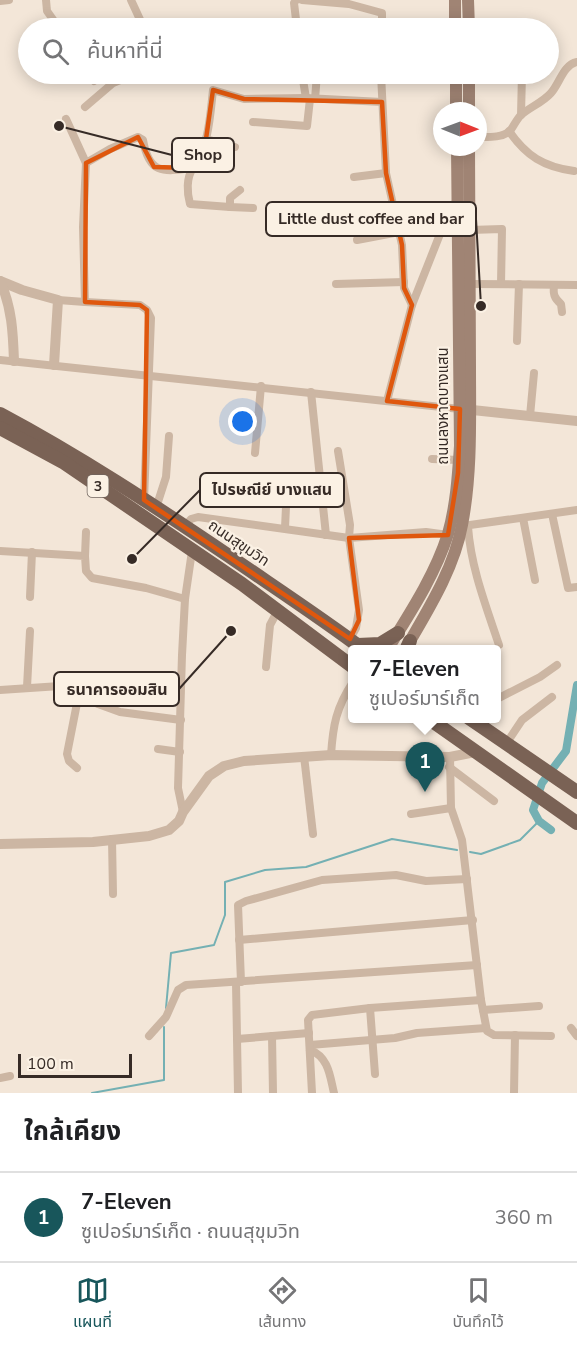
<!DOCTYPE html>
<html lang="th">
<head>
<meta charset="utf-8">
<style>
  :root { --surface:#fff; --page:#f2f2f2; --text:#202124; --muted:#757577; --line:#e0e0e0; --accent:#18565b }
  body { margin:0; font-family:"Nunito Sans","Noto Sans Thai",sans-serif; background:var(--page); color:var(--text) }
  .compass { position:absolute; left:433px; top:102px; width:54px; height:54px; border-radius:50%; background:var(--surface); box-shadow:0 3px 15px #0003; rotate:91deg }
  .scale { position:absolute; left:18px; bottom:15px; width:114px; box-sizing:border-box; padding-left:6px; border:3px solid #362b26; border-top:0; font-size:16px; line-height:21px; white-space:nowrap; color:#362b26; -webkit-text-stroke:4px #fbf1e4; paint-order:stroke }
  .you { position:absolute; left:243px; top:422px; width:21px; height:21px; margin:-15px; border:4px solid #fff; border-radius:50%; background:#1a73e8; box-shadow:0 0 0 9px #1a73e833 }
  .badge { display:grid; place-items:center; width:39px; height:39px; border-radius:50%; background:var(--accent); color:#fff; font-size:20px; font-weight:700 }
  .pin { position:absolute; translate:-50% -50px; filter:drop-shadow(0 2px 3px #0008) }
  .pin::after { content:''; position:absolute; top:32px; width:21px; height:18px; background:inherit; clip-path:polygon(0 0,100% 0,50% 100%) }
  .popup { position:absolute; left:348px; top:645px; width:153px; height:78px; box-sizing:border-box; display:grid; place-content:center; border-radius:6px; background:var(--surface); filter:drop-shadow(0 2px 4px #0005); font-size:20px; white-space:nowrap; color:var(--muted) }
  .popup b { font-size:22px; color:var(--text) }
  .popup::after { content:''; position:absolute; left:50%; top:100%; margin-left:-12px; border:12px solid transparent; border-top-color:var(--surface) }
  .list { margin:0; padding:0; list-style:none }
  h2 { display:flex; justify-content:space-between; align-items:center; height:78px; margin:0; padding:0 24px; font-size:26px }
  h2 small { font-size:20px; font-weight:400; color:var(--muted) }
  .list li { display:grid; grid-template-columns:39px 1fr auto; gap:18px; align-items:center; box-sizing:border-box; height:90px; padding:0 24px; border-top:2px solid var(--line) }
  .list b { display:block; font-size:22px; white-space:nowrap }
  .list p { margin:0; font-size:20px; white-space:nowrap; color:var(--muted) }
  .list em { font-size:20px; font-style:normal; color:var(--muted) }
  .icon { flex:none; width:33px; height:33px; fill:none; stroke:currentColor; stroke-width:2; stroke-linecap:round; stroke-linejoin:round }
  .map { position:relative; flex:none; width:577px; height:1093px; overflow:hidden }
  .search { position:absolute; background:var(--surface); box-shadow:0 3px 15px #0003; left:18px; right:18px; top:18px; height:66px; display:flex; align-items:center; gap:15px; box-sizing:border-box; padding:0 21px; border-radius:33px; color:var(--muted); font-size:22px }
  .sheet { height:168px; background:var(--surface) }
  nav { display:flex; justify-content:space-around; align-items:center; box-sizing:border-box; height:84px; border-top:2px solid var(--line); background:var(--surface); font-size:16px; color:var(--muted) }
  nav a { display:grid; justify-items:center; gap:3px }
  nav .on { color:var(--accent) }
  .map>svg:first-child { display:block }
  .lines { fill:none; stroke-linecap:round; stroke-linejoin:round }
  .stream { stroke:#74b0b3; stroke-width:2 }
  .canal { stroke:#74b0b3; stroke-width:8 }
  .minor { stroke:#ccb6a3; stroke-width:8 }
  .tertiary { stroke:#ccb6a3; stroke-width:10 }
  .secondary { stroke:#a08474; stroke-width:12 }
  .primary { stroke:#7a6255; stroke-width:14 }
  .marked { fill:none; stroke:#df570d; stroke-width:4.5; stroke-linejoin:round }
  .labels { text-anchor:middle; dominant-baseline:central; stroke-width:4.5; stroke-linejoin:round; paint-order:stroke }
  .shield { fill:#fbf1e4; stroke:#71665f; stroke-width:1.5 }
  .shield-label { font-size:14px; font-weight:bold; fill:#362b26 }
  .street-label { font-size:15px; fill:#362b26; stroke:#fbf1e4 }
  .leader { fill:none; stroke:#362b26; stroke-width:2 }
  .callout-dot { fill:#362b26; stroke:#fbf1e4; stroke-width:2 }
  .callout { fill:#fbf1e4; stroke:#362b26; stroke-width:2 }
  .callout-label { font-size:16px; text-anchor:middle; font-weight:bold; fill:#362b26 }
</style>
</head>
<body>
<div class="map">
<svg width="577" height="1093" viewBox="0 0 577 1093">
  <rect width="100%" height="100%" fill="#f3e6d8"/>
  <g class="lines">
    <!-- stream -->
    <g class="stream">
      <path d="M470 852 481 854 520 840 539 821"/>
      <path d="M166 1008 171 953 214 945 225 915V882L265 870 306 867 392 839 457 850"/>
      <path d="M92 1093 164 1080V1027"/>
    </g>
    <!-- canal -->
    <path class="canal" d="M551 830 539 821 533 810 542 783 566 751 577 685"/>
    <!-- minor -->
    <g class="minor">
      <path d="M46 0 47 11 59 28"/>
      <path d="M131 0 143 26 142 28"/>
      <path d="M296 0 294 3 297 28"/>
      <path d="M302 0 349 4 382 13V28"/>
      <path d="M0 1 9 0"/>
      <path d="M89 74 94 81"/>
      <path d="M302 74 306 98"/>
      <path d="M381 74 386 173 402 245 404 288 412 305"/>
      <path d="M315 99 317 74"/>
      <path d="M85 107 113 83 135 74"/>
      <path d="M521 115 522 74"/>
      <path d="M253 122 307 126 310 99"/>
      <path d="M509 131C526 156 544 167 574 171"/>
      <path d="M478 137C488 137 502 138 510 131 514 126 516 120 521 115 530 107 542 103 551 93 560 83 563 65 577 62"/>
      <path d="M206 139 235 147"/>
      <path d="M86 163 110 149 138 137 143 140C149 174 162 172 193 168 209 145 210 117 213 90L244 99 306 98 382 102"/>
      <path d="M193 168C186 178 187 193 190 204L230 207"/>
      <path d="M354 177 386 173"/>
      <path d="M240 190 230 198V207L253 208"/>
      <path d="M470 230 502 229 501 284"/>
      <path d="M357 240 399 232"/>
      <path d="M336 284 404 282"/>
      <path d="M470 284 577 285"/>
      <path d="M554 285C553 294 554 298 561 304L562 312"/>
      <path d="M58 300 85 302 83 227 86 163 66 119"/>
      <path d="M85 302 140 305 147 310 151 318 144 500"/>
      <path d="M517 341 519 284"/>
      <path d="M0 360 460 409"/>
      <path d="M311 392 326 535"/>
      <path d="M387 401 412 305 444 224 456 201"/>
      <path d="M530 416 534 373"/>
      <path d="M338 451 350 525 349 538 359 610 356 628 350 639"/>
      <path d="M255 453 261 386"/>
      <path d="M432 459 459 460"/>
      <path d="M156 508 166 477 169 436"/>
      <path d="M552 514 568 588 577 587"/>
      <path d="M523 518 535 580"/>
      <path d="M185 526 191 519 198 517 349 538 426 532 448 535"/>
      <path d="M463 526 577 510"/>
      <path d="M468 527C471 568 486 606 499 645"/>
      <path d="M285 528 287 485"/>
      <path d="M0 551 85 556 86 571 92 578 146 588 185 599"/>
      <path d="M85 556 86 532"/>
      <path d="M30 597 32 552"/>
      <path d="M266 667 270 625 277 612"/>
      <path d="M27 687 30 631"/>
      <path d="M0 690 60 686 79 693 98 704 120 712 181 720"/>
      <path d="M497 699 540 677 557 665"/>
      <path d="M506 744 522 720 552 697"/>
      <path d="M158 749 180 752"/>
      <path d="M331 755C333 725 336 708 353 682"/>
      <path d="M304 756 313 834"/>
      <path d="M450 757 451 808 462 840 481 1000 487 1031 494 1035 551 1036"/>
      <path d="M449 767 494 801"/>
      <path d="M77 768 69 761 67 754 79 693"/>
      <path d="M183 812 178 788 182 655 185 599 192 551"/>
      <path d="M411 814 451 808"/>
      <path d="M112 839 113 894"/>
      <path d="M239 940 473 920"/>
      <path d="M241 982 238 905 246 901 322 880 396 875 426 881 467 879"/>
      <path d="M236 983 238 1093"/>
      <path d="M370 1008 375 1074"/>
      <path d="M483 1010 539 1006"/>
      <path d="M571 1028 577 1036"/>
      <path d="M149 1036 166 1017 178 990 186 985 477 965"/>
      <path d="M272 1036 273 1093"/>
      <path d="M237 1039 309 1033"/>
      <path d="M310 1045 395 1038 417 1033 486 1028"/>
      <path d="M310 1050C329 1057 330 1077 334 1093"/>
      <path d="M0 1078 10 1076"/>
      <path d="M312 1093 308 1020 312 1015 370 1008 481 1000"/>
      <path d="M514 1093 515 1035"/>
    </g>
    <!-- tertiary -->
    <g class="tertiary">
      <path d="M0 281 22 290 58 300 54 365"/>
      <path d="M0 281C12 307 13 333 14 361"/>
      <path d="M463 409 577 421"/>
      <path d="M0 844 93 842 149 836 169 830 179 821 183 812 209 776 224 766 244 761 331 755 450 757 475 752"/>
    </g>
    <!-- secondary -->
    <g class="secondary">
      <path d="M455 0V28"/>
      <path d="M468 0 469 28"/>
      <path d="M456 74V111"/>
      <path d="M469 74V111"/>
      <path d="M406 648C428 610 454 569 462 525 472 473 470 418 470 366 470 293 470 220 469 147"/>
      <path d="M387 650C410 613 435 575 448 534 456 506 458 476 460 446L457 147"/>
    </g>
    <!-- primary -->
    <g class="primary">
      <path d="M0 414C79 456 155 506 229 556 274 587 320 617 364 650"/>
      <path d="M0 428 63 462 242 584 353 667"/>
      <path d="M358 645 380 644 398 633"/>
      <path d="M406 650 410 641"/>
      <path d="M428 718 577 823"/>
      <path d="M469 718 577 792"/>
    </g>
  </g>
  <!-- marked area -->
  <path class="marked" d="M213 90 244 99 382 102 386 173 402 245 404 288 412 305 387 401 460 409 458 473 448 535 349 538 359 620 350 639 144 500 147 310 140 305 85 302 86 163 138 137 154 167 193 168 206 139Z"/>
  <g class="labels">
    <!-- shield labels -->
    <rect class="shield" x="87.5" y="475" width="21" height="22" rx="4.5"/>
    <g class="shield-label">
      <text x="98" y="486">3</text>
    </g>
    <!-- street labels -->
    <g class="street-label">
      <text transform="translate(443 406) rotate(-90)">ถนนลงหาดบางแสน</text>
      <text transform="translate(239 543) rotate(34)">ถนนสุขุมวิท</text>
    </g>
  </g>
  <!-- callouts -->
  <path class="leader" d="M59 126L172 155M481 306L476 219M132 559L200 490M231 631L179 689"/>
  <g class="callout-dot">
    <circle cx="59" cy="126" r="6"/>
    <circle cx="481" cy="306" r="6"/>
    <circle cx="132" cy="559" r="6"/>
    <circle cx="231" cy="631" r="6"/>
  </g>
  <g class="callout">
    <rect x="172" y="138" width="62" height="34" rx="6"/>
    <rect x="266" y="202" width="210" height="34" rx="6"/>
    <rect x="200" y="473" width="144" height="34" rx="6"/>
    <rect x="54" y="672" width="125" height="34" rx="6"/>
  </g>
  <g class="callout-label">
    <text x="203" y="160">Shop</text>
    <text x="371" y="224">Little dust coffee and bar</text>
    <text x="272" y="495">ไปรษณีย์ บางแสน</text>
    <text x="117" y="695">ธนาคารออมสิน</text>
  </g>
</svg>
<svg class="compass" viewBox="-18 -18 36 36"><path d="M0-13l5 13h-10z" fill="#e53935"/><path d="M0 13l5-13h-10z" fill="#757577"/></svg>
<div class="scale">100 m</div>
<div class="you"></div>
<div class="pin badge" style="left:425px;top:792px">1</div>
<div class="popup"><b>7-Eleven</b>ซูเปอร์มาร์เก็ต</div>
<div class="search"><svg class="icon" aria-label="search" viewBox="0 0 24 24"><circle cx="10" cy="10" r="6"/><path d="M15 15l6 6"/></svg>ค้นหาที่นี่</div>
</div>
<section class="sheet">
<h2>ใกล้เคียง<small></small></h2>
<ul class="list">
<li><span class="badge">1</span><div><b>7-Eleven</b><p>ซูเปอร์มาร์เก็ต · ถนนสุขุมวิท</p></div><em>360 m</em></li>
</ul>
</section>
<nav>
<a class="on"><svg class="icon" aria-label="map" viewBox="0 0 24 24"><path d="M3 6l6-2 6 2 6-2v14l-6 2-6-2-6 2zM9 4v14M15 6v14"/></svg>แผนที่</a>
<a><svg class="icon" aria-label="directions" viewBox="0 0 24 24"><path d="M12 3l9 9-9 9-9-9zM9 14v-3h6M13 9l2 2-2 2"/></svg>เส้นทาง</a>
<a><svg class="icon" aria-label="saved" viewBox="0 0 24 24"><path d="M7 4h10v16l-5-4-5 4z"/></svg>บันทึกไว้</a>
</nav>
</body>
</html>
